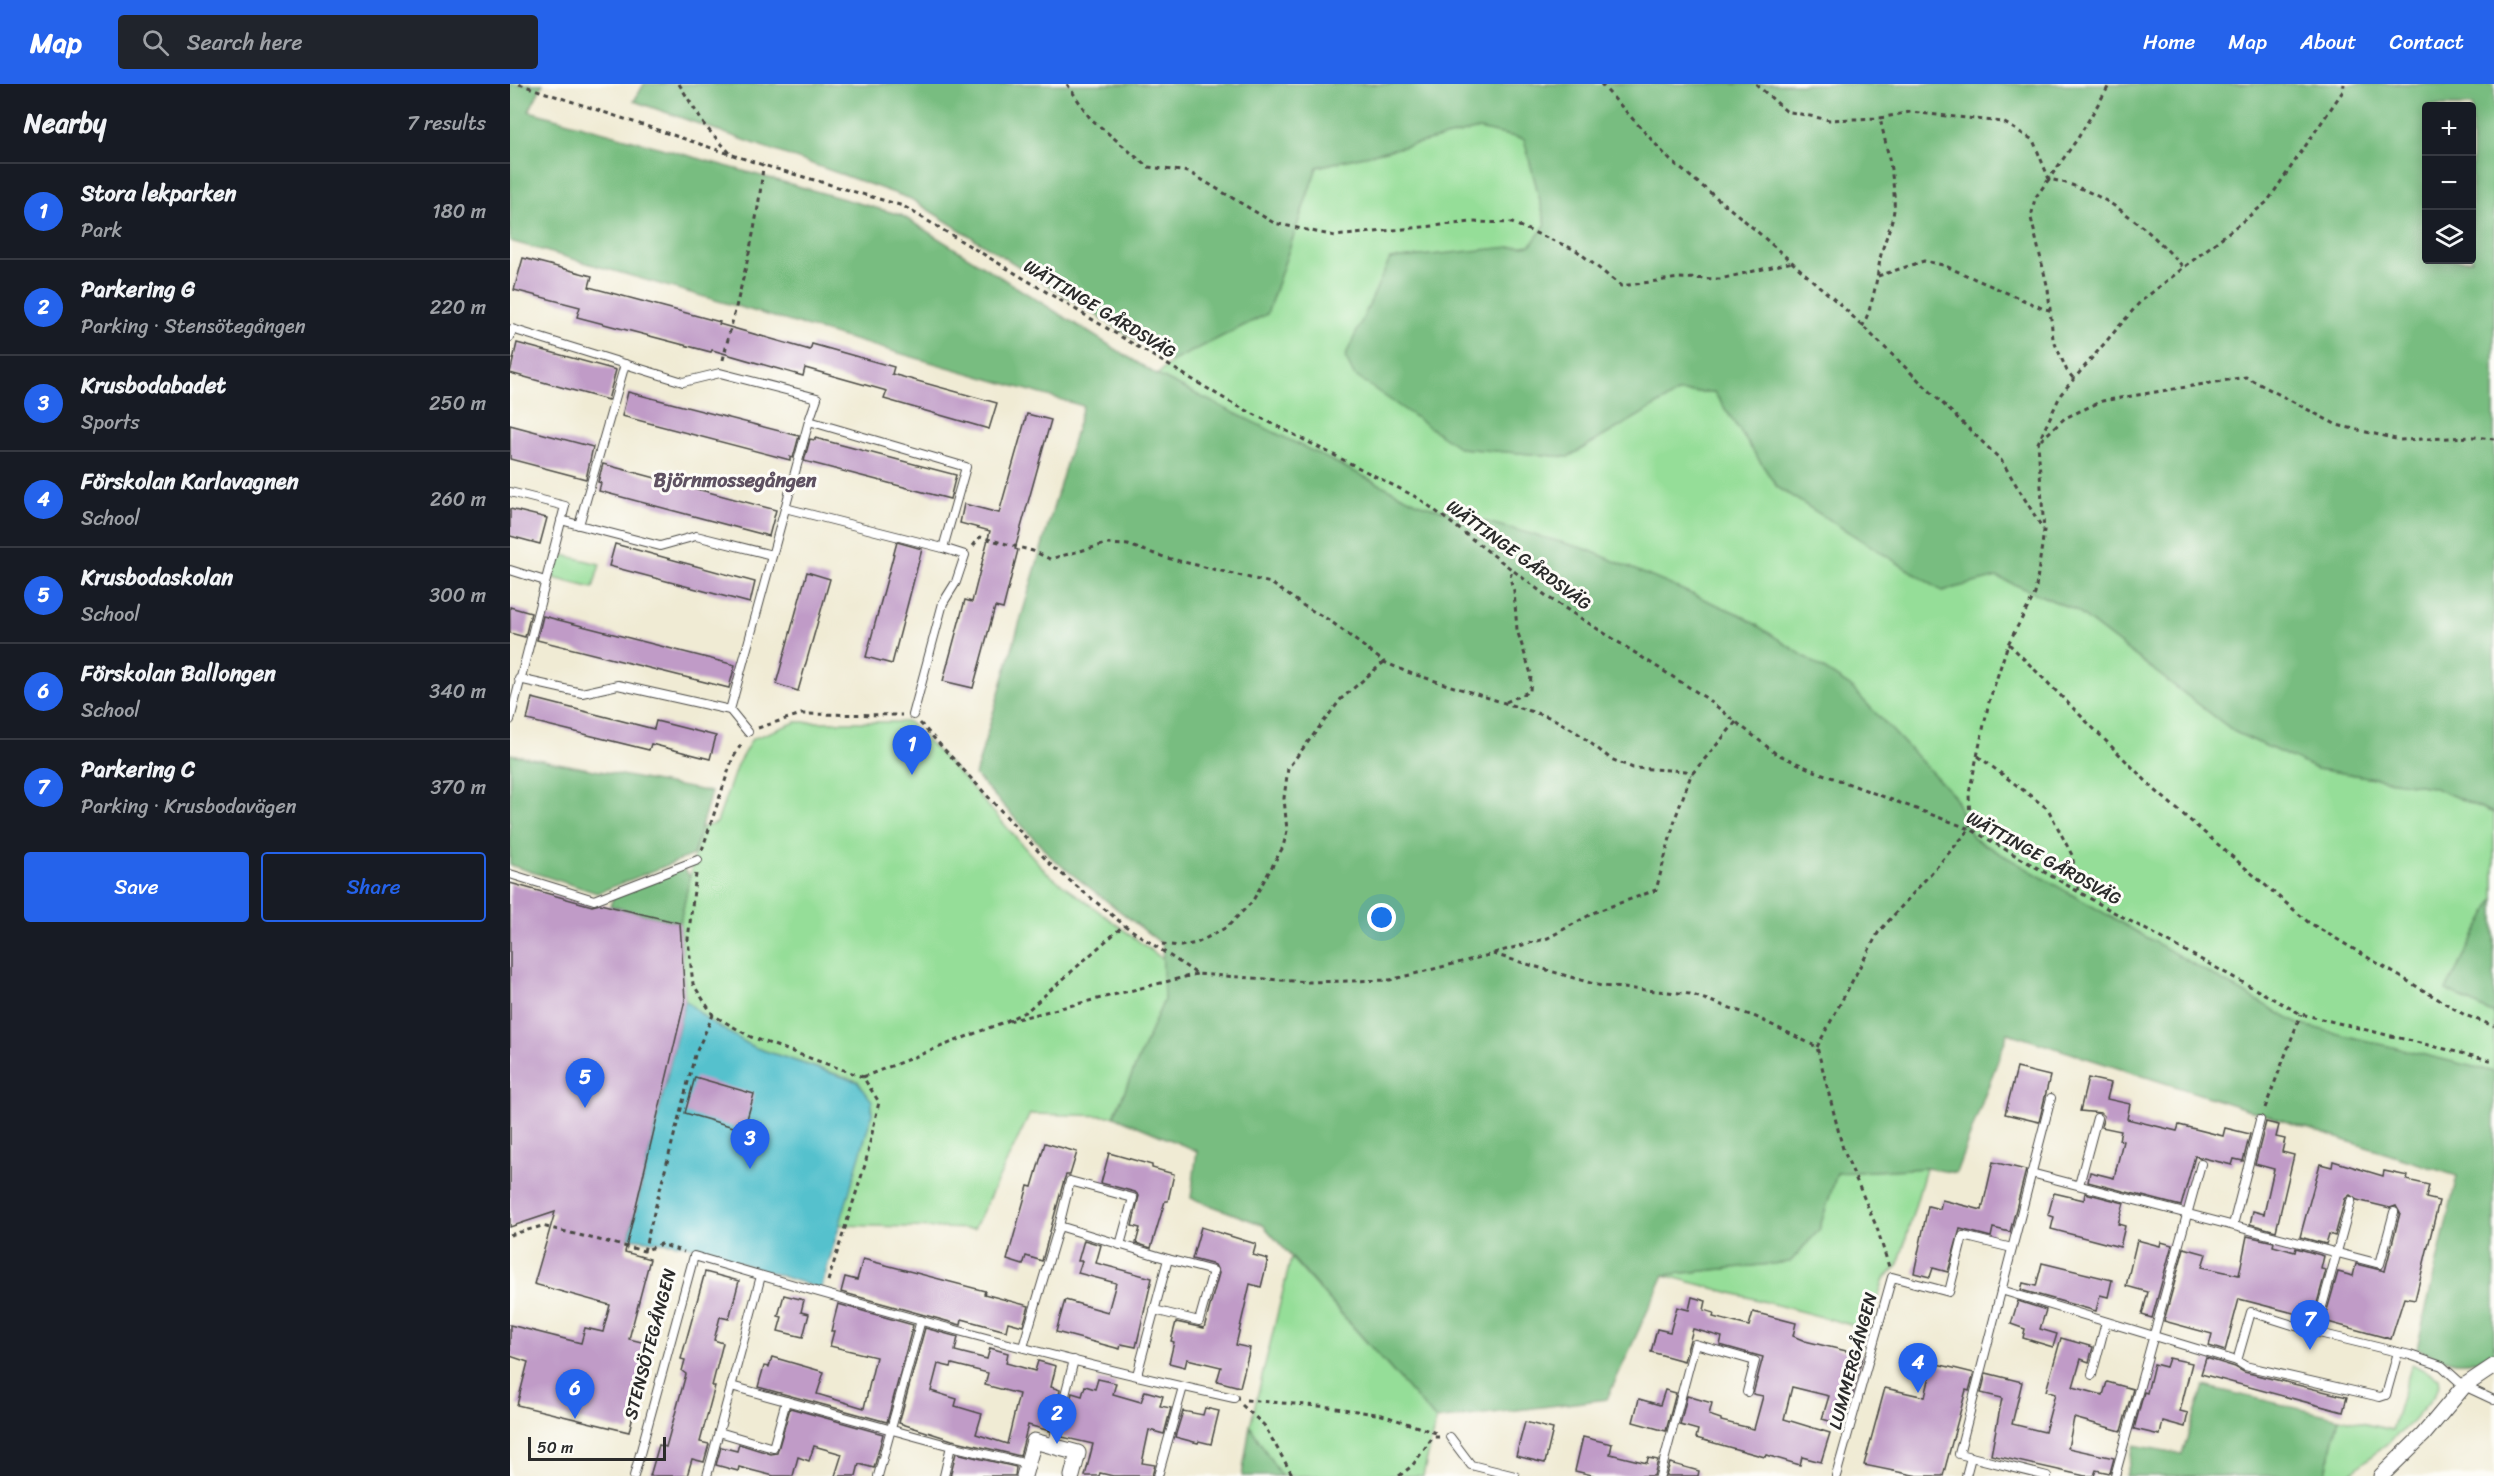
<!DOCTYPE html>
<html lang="en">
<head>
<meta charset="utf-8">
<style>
  :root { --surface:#171b24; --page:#20242c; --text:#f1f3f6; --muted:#9ea1a6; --line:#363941; --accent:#2563eb }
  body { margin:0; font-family:Sriracha,sans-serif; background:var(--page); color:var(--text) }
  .controls { position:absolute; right:18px; top:18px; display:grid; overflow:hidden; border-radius:6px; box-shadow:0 3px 15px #0003 }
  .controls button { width:54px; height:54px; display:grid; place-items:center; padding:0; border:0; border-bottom:2px solid var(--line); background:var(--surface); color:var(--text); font:30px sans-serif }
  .scale { position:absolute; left:18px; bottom:15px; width:138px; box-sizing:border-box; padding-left:6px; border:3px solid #2b2b2b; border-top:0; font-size:16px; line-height:21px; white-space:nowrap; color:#2b2b2b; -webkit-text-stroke:4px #fdfcf7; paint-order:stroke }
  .you { position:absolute; left:872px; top:834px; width:21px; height:21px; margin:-15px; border:4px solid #fff; border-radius:50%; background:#1a73e8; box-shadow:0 0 0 9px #1a73e833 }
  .badge { display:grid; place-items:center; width:39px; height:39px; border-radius:50%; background:var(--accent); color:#fff; font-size:20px; font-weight:700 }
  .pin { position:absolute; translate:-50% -50px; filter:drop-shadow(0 2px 3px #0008) }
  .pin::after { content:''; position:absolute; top:32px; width:21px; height:18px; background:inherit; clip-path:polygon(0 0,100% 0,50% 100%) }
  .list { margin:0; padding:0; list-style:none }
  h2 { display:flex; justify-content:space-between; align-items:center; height:78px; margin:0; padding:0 24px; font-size:26px }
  h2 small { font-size:20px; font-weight:400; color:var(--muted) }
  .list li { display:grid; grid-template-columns:39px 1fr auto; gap:18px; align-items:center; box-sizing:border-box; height:96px; padding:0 24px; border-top:2px solid var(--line) }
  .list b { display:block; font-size:22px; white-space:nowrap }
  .list p { margin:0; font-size:20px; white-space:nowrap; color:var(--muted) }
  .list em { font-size:20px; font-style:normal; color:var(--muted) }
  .actions { display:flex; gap:12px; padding:18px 24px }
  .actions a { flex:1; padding:14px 0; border:2px solid var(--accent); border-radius:6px; text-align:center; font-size:21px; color:var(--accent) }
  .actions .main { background:var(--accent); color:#fff }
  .icon { flex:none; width:33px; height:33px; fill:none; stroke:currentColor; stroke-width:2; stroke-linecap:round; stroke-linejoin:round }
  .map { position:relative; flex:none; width:1984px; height:1392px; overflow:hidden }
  header { display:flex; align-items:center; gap:36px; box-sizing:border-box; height:84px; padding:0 30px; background:var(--accent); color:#fff }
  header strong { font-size:28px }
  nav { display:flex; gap:33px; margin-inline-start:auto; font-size:21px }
  .search { width:420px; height:54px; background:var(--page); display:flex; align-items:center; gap:15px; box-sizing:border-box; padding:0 21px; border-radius:6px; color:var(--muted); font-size:22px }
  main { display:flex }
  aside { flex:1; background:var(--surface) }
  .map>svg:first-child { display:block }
  .green { fill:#95de98; stroke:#608462; stroke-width:1.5 }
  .forest { fill:#78bd80; stroke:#527456; stroke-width:1.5; fill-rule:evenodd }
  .water { fill:#55c1cd; stroke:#40767c; stroke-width:1.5 }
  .building { fill:#c09bc7; fill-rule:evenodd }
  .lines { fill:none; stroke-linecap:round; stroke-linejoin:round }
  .lane-casing { stroke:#494844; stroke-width:10 }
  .street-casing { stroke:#494844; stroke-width:17 }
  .path { stroke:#494844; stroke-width:3; stroke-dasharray:4.5 4.5; stroke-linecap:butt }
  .lane { stroke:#fff; stroke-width:8 }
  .street { stroke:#fff; stroke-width:15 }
  .labels { text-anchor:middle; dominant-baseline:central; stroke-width:6; stroke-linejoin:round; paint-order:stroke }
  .street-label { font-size:18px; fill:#2b2b2b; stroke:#fdfcf7 }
  .neighbourhood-label { font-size:20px; font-weight:bold; fill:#5f5262; stroke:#fdfcf7 }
</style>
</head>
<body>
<header>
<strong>Map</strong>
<div class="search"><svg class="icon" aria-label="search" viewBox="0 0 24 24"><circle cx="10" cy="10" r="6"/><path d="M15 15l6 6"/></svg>Search here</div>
<nav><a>Home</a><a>Map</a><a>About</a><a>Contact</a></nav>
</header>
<main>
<aside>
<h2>Nearby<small>7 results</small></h2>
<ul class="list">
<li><span class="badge">1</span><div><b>Stora lekparken</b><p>Park</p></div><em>180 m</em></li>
<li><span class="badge">2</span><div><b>Parkering G</b><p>Parking · Stensötegången</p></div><em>220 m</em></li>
<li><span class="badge">3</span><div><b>Krusbodabadet</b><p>Sports</p></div><em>250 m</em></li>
<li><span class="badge">4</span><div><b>Förskolan Karlavagnen</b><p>School</p></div><em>260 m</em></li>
<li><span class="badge">5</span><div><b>Krusbodaskolan</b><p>School</p></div><em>300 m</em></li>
<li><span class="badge">6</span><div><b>Förskolan Ballongen</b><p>School</p></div><em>340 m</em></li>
<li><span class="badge">7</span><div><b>Parkering C</b><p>Parking · Krusbodavägen</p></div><em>370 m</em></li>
</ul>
<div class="actions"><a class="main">Save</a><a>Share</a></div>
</aside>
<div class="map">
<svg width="1984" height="1392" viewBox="0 0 1984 1392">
  <rect width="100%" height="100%" fill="#fdfcf7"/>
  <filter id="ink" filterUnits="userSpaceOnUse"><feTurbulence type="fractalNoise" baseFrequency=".0167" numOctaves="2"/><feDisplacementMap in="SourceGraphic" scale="12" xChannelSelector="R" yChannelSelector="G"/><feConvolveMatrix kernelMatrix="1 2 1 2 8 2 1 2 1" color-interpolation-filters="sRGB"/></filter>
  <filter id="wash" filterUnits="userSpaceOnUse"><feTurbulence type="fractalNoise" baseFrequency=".008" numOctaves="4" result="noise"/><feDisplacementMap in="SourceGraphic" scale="24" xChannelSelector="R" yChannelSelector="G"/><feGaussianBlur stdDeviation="1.35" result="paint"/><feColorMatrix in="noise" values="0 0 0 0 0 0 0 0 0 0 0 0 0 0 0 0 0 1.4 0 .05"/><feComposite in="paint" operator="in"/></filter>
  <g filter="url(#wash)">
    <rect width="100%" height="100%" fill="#f0ebd4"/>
    <!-- green -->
    <g class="green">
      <path d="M969 45 1014 55 1036 140 1021 162 880 175 950 364 1058 373 1169 308H1204L1267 403 1432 507 1487 493 1565 526 1725 648 1807 685 1922 703 1984 729V815L1936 906 1984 930V988L1788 940 1463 754 1444 712 1340 602 1231 531 1075 465 910 420 647 291 661 278 757 230 807 83Z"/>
      <path d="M49 470 90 480 83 504 43 494Z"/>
      <path d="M286 638H399L457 698 536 788 654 876V916L604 1032 520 1030 464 1145 329 1141 362 1030 348 997 243 963 199 937 175 916 170 839 190 744 207 739 227 681 242 655Z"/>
      <path d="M1416 1084 1388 1182 1374 1195 1357 1245 1154 1191 1280 1178 1309 1146 1327 1089Z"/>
      <path d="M781 1174 926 1336 913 1392H771L740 1342Z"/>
      <path d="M1902 1280 1929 1294 1930 1300 1923 1313 1897 1343 1837 1392H1815L1829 1334 1882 1346Z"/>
    </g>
    <!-- forest -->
    <g class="forest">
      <path d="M0 0H33L19 27 391 131 647 291 910 420 1076 465 1231 531 1340 602 1444 712 1463 754 1788 940 1984 988V1270C1950 1285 1939 1278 1907 1264L1947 1092 1498 949 1446 1089 1416 1084 1327 1089 1309 1146 1280 1178 1154 1191 1097 1315 926 1336 753 1141 681 1114 687 1067 604 1032 654 916 652 860 544 776 465 691 573 322 0 157Z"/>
      <path d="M134 0H1984V729L1922 703 1807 685 1725 648 1565 526 1487 493 1432 507 1267 403 1204 308H1169L1058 373 950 364 844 291 835 273 880 175 1021 161 1036 140 1014 55 969 45 807 83 757 230 661 278 401 115 124 17ZM1916 22H1962V176H1916Z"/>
      <path d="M0 670 201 708 183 771 87 809 0 781Z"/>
      <path d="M172 784 180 792 170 839 100 822 104 811Z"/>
      <path d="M1984 815V930L1936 906Z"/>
      <path d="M1694 1302 1829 1334 1815 1392H1616L1624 1361 1672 1370Z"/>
      <path d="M740 1342 771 1392H732Z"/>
    </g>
    <!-- water -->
    <path class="water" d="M175 916 199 937 243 963 348 998 362 1017V1030L311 1205 176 1161 119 1154Z"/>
    <g id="blocks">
      <!-- building -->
      <g class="building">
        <path d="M13 174 82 192 79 203 210 238 209 240 300 266 302 260 384 283 382 290 487 319 479 345 374 315 377 307 295 284 293 292 202 266 201 268 67 233 70 223 4 206Z"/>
        <path d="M7 259 106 286 98 316 0 289Z"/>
        <path d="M118 308 289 352 283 374 280 373V376L112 332Z"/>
        <path d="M517 330 541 336 505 465 508 466 493 525 485 523 463 604 433 597 455 516 462 518 480 447 450 439 454 420 489 429Z"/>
        <path d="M0 341 83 363 76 395 0 375Z"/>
        <path d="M305 354 446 391 440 415 294 377 300 355 305 356Z"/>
        <path d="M93 380 266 426 259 452 89 407 91 399 88 398Z"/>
        <path d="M0 425 37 434 30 460 0 452Z"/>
        <path d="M387 458 412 465 382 580 356 573Z"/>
        <path d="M105 460 245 498 240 519 99 482Z"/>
        <path d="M297 488 320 495 288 607 266 600Z"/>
        <path d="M0 523 21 529 15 553 0 549Z"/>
        <path d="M33 532 225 581 219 604 27 556Z"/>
        <path d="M22 614 144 645 146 637 206 652 200 675 141 660 139 666 17 636Z"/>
        <path d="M0 799 82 822 90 820 170 839 175 916 115 1168 140 1175 119 1255 140 1260 119 1348 7 1321 18 1278 0 1272V1241L71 1259 75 1244 93 1248 100 1221 24 1200 45 1128 0 1143Z"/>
        <path d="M1507 984 1540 992 1529 1038 1495 1030Z"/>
        <path d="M185 993 244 1010 234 1046 175 1029Z"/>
        <path d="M1578 994 1601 999 1597 1015 1620 1020 1617 1035 1667 1047 1669 1041 1713 1052 1715 1044 1740 1050 1733 1077 1724 1075 1722 1081 1685 1072 1671 1122 1578 1098 1580 1088 1604 1094 1613 1057 1609 1056 1611 1047 1591 1043 1594 1032 1591 1029 1570 1027Z"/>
        <path d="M1756 1038 1769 1041 1766 1053 1775 1055 1772 1068 1784 1071 1766 1147 1740 1140 1743 1127 1754 1130 1764 1085 1745 1080Z"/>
        <path d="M535 1059 567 1068 560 1091H556L554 1096 532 1177 516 1172 513 1181 497 1176 518 1102 522 1103Z"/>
        <path d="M599 1069 642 1081V1084L664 1090 658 1117H655L641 1164 626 1159 630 1144 622 1142 629 1112 625 1108 591 1099Z"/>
        <path d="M1823 1077 1873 1092 1874 1087 1898 1092 1897 1096 1919 1101 1916 1114 1929 1117 1905 1216 1894 1214 1881 1255 1814 1237 1828 1188 1843 1192 1846 1180 1875 1187 1890 1129 1886 1122 1880 1124 1847 1116 1840 1111 1835 1115 1825 1152 1819 1150 1816 1160 1790 1153 1810 1080 1822 1083Z"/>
        <path d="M1483 1078 1516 1086 1500 1148 1483 1144 1481 1153 1450 1145 1438 1188 1423 1184 1420 1193 1404 1189 1418 1122 1430 1125 1432 1116 1472 1126Z"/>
        <path d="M1544 1109 1574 1116 1575 1109 1614 1119 1608 1140 1615 1142 1610 1163 1541 1145 1544 1133 1538 1131Z"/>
        <path d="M691 1143 746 1160 743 1171 758 1175 751 1203 740 1200 726 1261 740 1264 730 1303 707 1297 711 1283 677 1275 675 1283 659 1279 664 1258 661 1257 666 1238 694 1244 709 1189 705 1181 682 1175Z"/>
        <path d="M1737 1152 1764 1158 1763 1162 1785 1168 1786 1164 1814 1172 1811 1185 1816 1186 1803 1234 1729 1215 1715 1267 1699 1262 1702 1250 1654 1237 1674 1164 1696 1170 1692 1183 1729 1191Z"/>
        <path d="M574 1156 591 1161 586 1179 642 1194 626 1263 611 1260 610 1265 546 1248 555 1216 598 1228 606 1199 568 1189 572 1177H568Z"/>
        <path d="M1627 1156 1650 1162 1651 1158 1662 1161 1642 1234 1632 1231 1638 1208 1616 1202Z"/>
        <path d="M353 1175 475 1207 474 1210 519 1222 513 1242 498 1238 496 1247 452 1235 451 1241 331 1208 335 1193 347 1196Z"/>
        <path d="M1532 1179 1602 1196 1598 1213 1590 1211 1586 1227 1511 1206 1513 1199 1526 1202Z"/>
        <path d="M195 1188 229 1197 219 1235 210 1233 204 1256 213 1259 202 1302H205L190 1358 199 1360 194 1378 182 1375 177 1392H140L149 1361 156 1363 176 1290 172 1287 175 1276 171 1275Z"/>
        <path d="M274 1211 294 1216 291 1228 299 1230 293 1253 268 1247 272 1233 268 1232Z"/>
        <path d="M1182 1213 1196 1217 1194 1226 1204 1229 1203 1233 1239 1242 1243 1228 1286 1239 1283 1252 1295 1257 1353 1271 1334 1341 1312 1335 1319 1312 1282 1303 1274 1335 1320 1349 1311 1378 1292 1373 1290 1381 1256 1371 1255 1373 1186 1354 1188 1346 1170 1341 1177 1312 1202 1319 1199 1331 1211 1335V1337L1244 1345 1253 1312 1243 1310 1253 1273 1210 1261 1212 1253 1183 1245 1174 1277 1141 1268 1147 1245 1160 1248 1167 1223 1179 1226Z"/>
        <path d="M1508 1217 1536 1226 1530 1245 1547 1250 1543 1263 1513 1254 1515 1245 1501 1240Z"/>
        <path d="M328 1220 403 1241 377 1338 248 1303 254 1282 259 1283 262 1273 314 1288 307 1310 354 1324 366 1273 320 1262 324 1247H321Z"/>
        <path d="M415 1244 448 1253 445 1267 477 1275 480 1264 498 1269 496 1279 525 1287 528 1277 546 1282 541 1303 550 1306 540 1347 518 1341 510 1372 442 1356 389 1339ZM428 1280 441 1283 442 1280 478 1289 475 1301 509 1310 497 1360 466 1350 472 1330 445 1322 447 1315 421 1307Z"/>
        <path d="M1551 1254 1583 1263 1579 1278 1571 1275 1563 1303 1593 1311 1597 1298 1623 1305 1611 1347 1564 1334 1558 1364 1604 1374 1600 1389 1586 1386 1584 1392H1575L1481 1371 1492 1314 1471 1309 1476 1289 1512 1298 1502 1340 1535 1348 1545 1310 1536 1307Z"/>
        <path d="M1659 1274 1682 1279 1670 1327 1678 1329 1675 1343 1653 1337 1650 1351 1624 1345 1634 1308 1637 1309 1644 1280 1656 1283Z"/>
        <path d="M1696 1274 1725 1283 1734 1288 1837 1313 1833 1328 1691 1290Z"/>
        <path d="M1423 1279 1464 1289 1459 1307 1456 1306 1433 1392H1408L1354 1381 1375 1304 1415 1313Z"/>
        <path d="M588 1295 606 1299 603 1310 631 1318 635 1307 653 1312 650 1322 661 1324 654 1350 639 1346 632 1379 645 1381 642 1392H603L590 1389 589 1392H575L583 1360 552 1353 562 1309 572 1312 575 1302 585 1305Z"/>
        <path d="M1155 1306 1166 1309 1156 1347 1123 1338 1129 1315 1150 1321Z"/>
        <path d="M280 1324 373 1350 364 1384 349 1380 346 1392H325L332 1370 304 1362 299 1377 288 1373 283 1392H264L229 1383 228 1387 206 1381 211 1363 227 1367 229 1360 261 1370 267 1369Z"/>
        <path d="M695 1324 709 1327 701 1360 689 1357 688 1359 665 1353 673 1327 693 1331Z"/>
        <path d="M1015 1338 1043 1345 1035 1379 1006 1372Z"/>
        <path d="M1073 1353 1102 1360 1100 1370 1137 1379 1138 1374 1148 1376 1144 1392H1086L1065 1387Z"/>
        <path d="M446 1369 506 1383 505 1392H440Z"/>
        <path d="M1160 1379 1189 1387 1188 1392H1156Z"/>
      </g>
    </g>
  </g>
  <g filter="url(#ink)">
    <use href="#blocks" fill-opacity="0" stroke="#494844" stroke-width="1.5"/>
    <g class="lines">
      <defs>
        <g id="lane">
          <path d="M0 253 2 245 115 280 69 441 150 462 186 452 262 471"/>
          <path d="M115 280 173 298 210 289 307 314 299 337"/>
          <path d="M0 408 55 422 0 636"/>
          <path d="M275 424 433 464"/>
          <path d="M51 436 69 441"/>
          <path d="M0 486 35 497"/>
          <path d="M9 595 72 609 108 601 220 626"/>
          <path d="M238 648 220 626 299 337 456 383 433 464 455 471 446 498 433 519 403 631"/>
          <path d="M0 790 84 816 188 776"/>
          <path d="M1521 1089 1870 1180 1884 1128"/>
          <path d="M1569 1101 1587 1034"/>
          <path d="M1723 1141 1750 1036"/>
          <path d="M549 1142 560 1097 623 1114 610 1161"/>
          <path d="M1491 1206 1727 1277"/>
          <path d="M644 1226 689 1237 703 1187 658 1175"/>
          <path d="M1805 1248 1841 1117"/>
          <path d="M513 1263 549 1142 658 1175 627 1291"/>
          <path d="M1888 1268 1876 1311 1870 1313 1735 1282 1727 1277 1741 1228 1805 1248 1900 1271 1932 1282 1954 1302 1984 1316"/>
          <path d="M1582 1291 1596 1238"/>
          <path d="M221 1302 441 1362 518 1380"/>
          <path d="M209 1348 263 1364 276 1317"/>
          <path d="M940 1353 961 1381 1005 1392"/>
          <path d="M542 1362 564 1276"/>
          <path d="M1461 1373 1449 1370 1541 1014"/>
          <path d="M124 1392 184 1172C362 1224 542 1275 724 1314"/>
          <path d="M197 1392 251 1192"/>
          <path d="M368 1392 411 1236"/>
          <path d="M434 1392 441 1362"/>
          <path d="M648 1392 673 1303"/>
          <path d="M1150 1392 1185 1260 1245 1277 1237 1308"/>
          <path d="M1326 1392 1382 1193 1439 1208 1453 1152 1502 1164"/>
          <path d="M1456 1392 1461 1373 1537 1392"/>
          <path d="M1605 1392 1691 1080"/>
        </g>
        <g id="street">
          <path d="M514 1392 524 1357 568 1369 562 1392"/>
          <path d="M1871 1392 1913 1351 1954 1302 1984 1282"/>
        </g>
      </defs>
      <!-- lane casing -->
      <use href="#lane" class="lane-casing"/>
      <!-- street casing -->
      <use href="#street" class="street-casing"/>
      <!-- path -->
      <g class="path">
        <path d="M9 0 253 81 393 122 720 318 910 415 1039 514 1196 614 1265 669 1302 686 1460 745 1600 826 1791 930 1984 977"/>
        <path d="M169 0 195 42 220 69"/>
        <path d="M557 0 580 34 638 83 679 88 764 139 825 152 962 138 1002 139 1066 166 1111 202 1169 194 1210 195 1283 178"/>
        <path d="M1091 0 1160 76 1234 136 1335 225 1491 376 1533 445"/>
        <path d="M1246 0 1276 27 1319 36 1370 34 1400 28 1493 38 1523 56 1539 95 1568 54 1600 0"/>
        <path d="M1368 192 1414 177 1433 181 1534 225 1540 226"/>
        <path d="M1352 243C1362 225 1367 196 1370 175 1373 159 1382 142 1384 126 1386 97 1376 62 1370 34"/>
        <path d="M213 276C228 211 248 147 253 81"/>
        <path d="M1563 294 1557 287 1543 255 1538 205 1521 134 1525 114 1539 95C1595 106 1637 143 1674 184"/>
        <path d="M1531 356 1555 334 1592 317 1736 293 1827 341 1890 356 1963 353 1984 355"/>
        <path d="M463 462 470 453 523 467 540 475 596 460 618 461 657 474 761 499 794 522 819 536 874 578 897 588 1042 634 1065 647 1101 675 1123 684 1176 687 1181 691"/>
        <path d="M1499 560 1646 707 1798 838 1955 931 1984 942"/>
        <path d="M996 618 1020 607 1021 590 1007 546 1004 507 1000 494 1002 486"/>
        <path d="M410 639 542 782 614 841 687 890 798 898 880 896 983 870 1091 902 1180 910 1246 933 1307 963 1333 1065 1367 1144 1379 1183"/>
        <path d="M248 644 291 630 392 631"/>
        <path d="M1468 672 1538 725 1562 771 1569 808"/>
        <path d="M192 766 222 676 233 657"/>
        <path d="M186 790 178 855 183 900 203 931 241 953 353 993 369 1018 355 1081 318 1197"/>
        <path d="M652 860 671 862 687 859 717 843 742 818 773 763 777 747 774 714 778 684 831 615 874 578"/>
        <path d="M984 869 1038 854 1085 828 1146 806 1166 732 1181 691 1226 638"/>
        <path d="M499 937 687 890"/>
        <path d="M1307 963 1368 849 1460 745 1459 709 1479 618 1498 560 1525 510 1534 447 1528 359 1551 310 1630 218 1757 118 1833 7 1834 0"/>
        <path d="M353 993 494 938 517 927 614 841"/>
        <path d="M1755 1024 1791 930"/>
        <path d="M0 1151 32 1142 134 1167 151 1160 174 1168"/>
        <path d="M134 1167 185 971 203 931"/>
        <path d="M736 1316 820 1323 872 1331 929 1350"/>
        <path d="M732 1321 754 1341 783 1392"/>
        <path d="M889 1392 902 1382 923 1353H929"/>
      </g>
      <!-- lane -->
      <use href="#lane" class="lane"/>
      <!-- street -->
      <use href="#street" class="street"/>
    </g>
  </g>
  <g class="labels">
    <!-- street labels -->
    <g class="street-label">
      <text transform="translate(590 225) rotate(31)">WÄTTINGE GÅRDSVÄG</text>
      <text transform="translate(1009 471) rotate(36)">WÄTTINGE GÅRDSVÄG</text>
      <text transform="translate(1534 774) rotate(29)">WÄTTINGE GÅRDSVÄG</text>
      <text transform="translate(140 1260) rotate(-75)">STENSÖTEGÅNGEN</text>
      <text transform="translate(1343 1277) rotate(-75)">LUMMERGÅNGEN</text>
    </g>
    <!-- neighbourhood labels -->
    <g class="neighbourhood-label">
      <text x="225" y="396">Björnmossegången</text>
    </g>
  </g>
</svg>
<div class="controls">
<button>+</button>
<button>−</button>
<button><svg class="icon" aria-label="layers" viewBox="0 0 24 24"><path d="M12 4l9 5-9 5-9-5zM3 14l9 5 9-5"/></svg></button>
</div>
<div class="scale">50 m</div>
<div class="you"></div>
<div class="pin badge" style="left:402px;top:691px">1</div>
<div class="pin badge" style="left:547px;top:1360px">2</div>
<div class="pin badge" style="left:240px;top:1085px">3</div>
<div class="pin badge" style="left:1408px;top:1309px">4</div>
<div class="pin badge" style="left:75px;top:1024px">5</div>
<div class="pin badge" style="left:65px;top:1335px">6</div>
<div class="pin badge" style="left:1800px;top:1266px">7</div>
</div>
</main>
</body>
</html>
